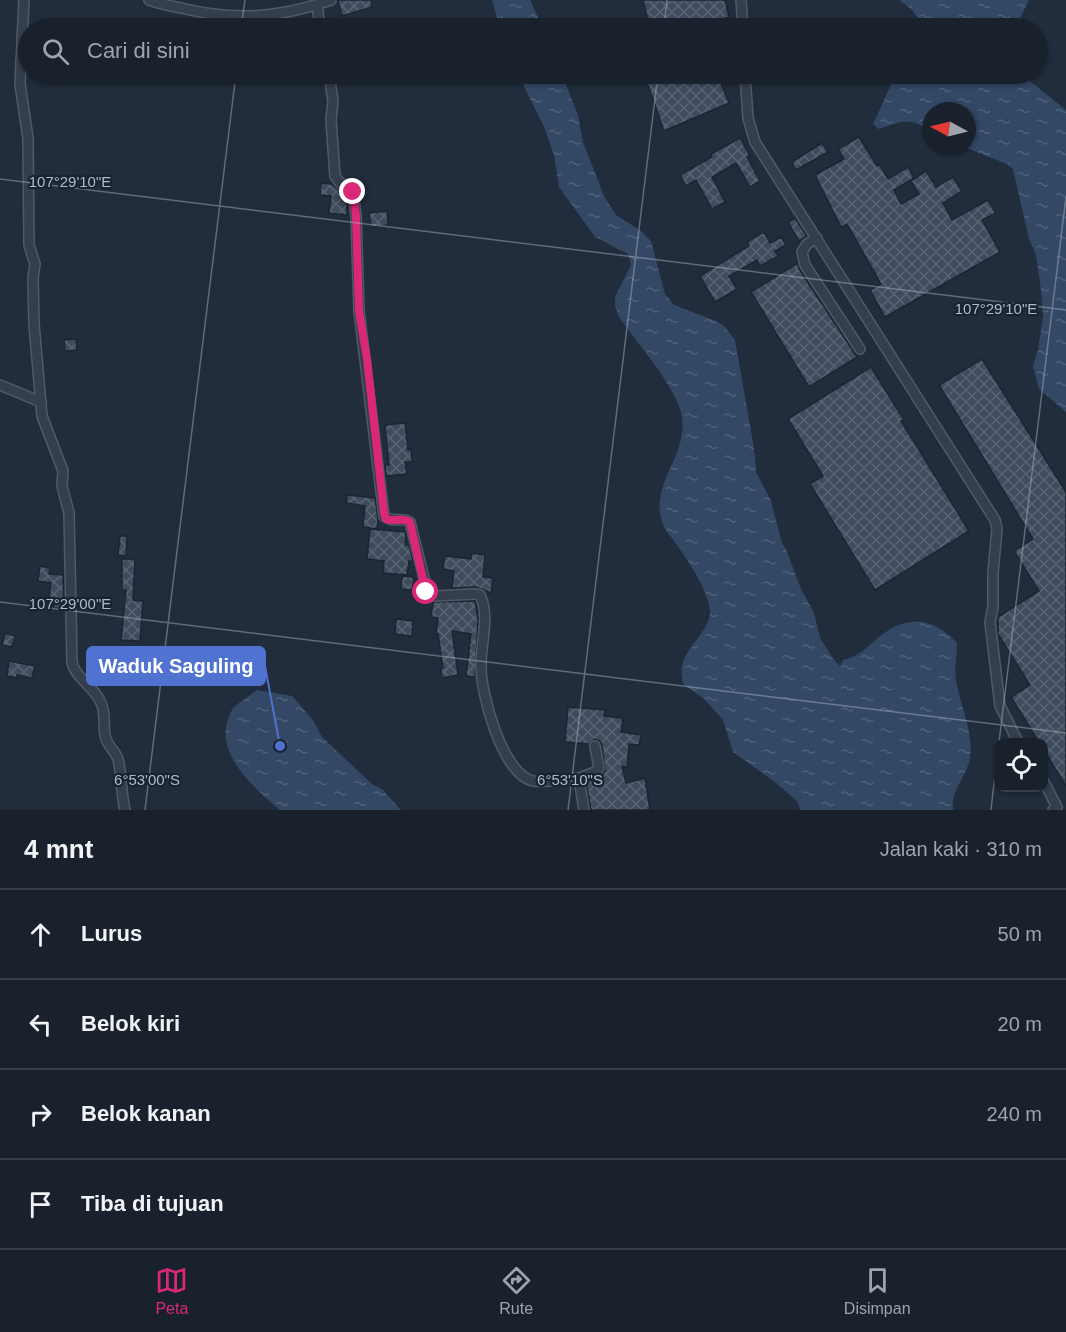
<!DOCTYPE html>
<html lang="id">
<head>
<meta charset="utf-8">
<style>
  :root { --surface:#19212d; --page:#222935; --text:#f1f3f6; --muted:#9fa3aa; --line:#373e49; --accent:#db2777 }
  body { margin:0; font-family:Arial,sans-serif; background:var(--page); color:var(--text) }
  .controls { position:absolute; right:18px; bottom:18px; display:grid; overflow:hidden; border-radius:12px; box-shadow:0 2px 4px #0004 }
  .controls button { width:54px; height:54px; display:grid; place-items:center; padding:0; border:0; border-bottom:2px solid var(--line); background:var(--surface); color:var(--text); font:30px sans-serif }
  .compass { position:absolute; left:922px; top:102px; width:54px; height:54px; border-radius:50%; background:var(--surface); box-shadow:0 2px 4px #0004; rotate:277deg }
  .stop { position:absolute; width:18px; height:18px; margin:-14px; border:4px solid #db2777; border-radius:50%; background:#fff }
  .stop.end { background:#db2777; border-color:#fff; box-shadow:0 2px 6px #0008 }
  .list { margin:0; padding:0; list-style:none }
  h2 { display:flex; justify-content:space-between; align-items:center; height:78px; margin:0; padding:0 24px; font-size:26px }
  h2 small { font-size:20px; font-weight:400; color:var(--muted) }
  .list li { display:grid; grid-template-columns:39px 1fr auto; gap:18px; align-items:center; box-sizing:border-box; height:90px; padding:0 24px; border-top:2px solid var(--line) }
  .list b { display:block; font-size:22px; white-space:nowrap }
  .list em { font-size:20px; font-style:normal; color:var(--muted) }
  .icon { flex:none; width:33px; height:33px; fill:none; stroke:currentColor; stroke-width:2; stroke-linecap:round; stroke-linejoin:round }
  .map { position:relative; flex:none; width:1066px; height:810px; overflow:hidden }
  .search { position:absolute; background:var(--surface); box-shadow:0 2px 4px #0004; left:18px; right:18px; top:18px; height:66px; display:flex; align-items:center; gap:15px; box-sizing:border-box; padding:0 21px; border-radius:33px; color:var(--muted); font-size:22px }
  .sheet { height:438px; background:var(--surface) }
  nav { display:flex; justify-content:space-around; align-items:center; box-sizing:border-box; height:84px; border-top:2px solid var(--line); background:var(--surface); font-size:16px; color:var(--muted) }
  nav a { display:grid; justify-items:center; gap:3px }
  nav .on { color:var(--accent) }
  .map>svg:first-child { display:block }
  .water { fill:url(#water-ripples) }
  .building { fill:url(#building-cross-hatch); stroke:#1c2533; stroke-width:1.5 }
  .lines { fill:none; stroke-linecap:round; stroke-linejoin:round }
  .minor-casing { stroke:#505967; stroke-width:12 }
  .minor { stroke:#343e4c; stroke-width:9 }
  .route { stroke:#db2777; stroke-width:8 }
  .ticks { fill:none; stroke:#b0b9c8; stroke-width:1.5; stroke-opacity:0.45 }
  .ticks-label { font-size:15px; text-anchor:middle; fill:#b0b9c8; stroke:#1a2331; stroke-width:4.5; stroke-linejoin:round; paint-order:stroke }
  .leader { fill:none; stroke:#5073d2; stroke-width:2 }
  .callout-dot { fill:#5073d2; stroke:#1a2331; stroke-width:2 }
  .callout { fill:#5073d2; stroke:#5073d2; stroke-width:2 }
  .callout-label { font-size:20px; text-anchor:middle; font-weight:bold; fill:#fff }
</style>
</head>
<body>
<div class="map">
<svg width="1066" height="810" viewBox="0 0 1066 810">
  <defs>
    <pattern id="water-ripples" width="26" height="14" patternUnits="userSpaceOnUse" patternTransform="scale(1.5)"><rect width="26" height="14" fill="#334865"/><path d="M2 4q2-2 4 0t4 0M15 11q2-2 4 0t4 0" fill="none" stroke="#4e607a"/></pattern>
    <pattern id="building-cross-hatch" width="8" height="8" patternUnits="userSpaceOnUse" patternTransform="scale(1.5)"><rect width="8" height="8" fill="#3f4c5e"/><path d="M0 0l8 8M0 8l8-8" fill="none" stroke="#586474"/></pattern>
  </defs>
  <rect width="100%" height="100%" fill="#212c3c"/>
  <!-- water -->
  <g class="water">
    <path d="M492 0H530L543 28H500Z"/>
    <path d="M899 0H1029L1015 28H919C921 15 909 7 899 0Z"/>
    <path d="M518 74H562L578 115 583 142 604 196 616 215 641 231 651 241 665 294 674 305 718 322 725 327 735 340 754 448 756 472 771 501 782 543 786 549 801 589 814 613 820 638 834 660 840 666 843 660C868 653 867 644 886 632 912 614 936 620 957 643 957 656 954 668 956 680 960 705 974 733 970 758 967 776 950 791 953 810H800L798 802 775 782 733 752 723 720 704 699 683 684C682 678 681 672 682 666 685 648 712 628 710 610 708 590 688 561 677 545 673 539 667 533 664 527 646 486 688 458 682 417 678 389 637 343 619 317L615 306V297L631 265 628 254 595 237 559 187 554 155 544 127Z"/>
    <path d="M896 74H1021L1066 110V412L1039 389 1033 366 1038 350 1043 316 1041 290 1036 255 1029 239 1013 169 1007 164 964 147H967V111H931V132C910 116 903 121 879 129L873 124Z"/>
    <path d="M257 690 292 696 313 720 322 737 372 784 383 790 401 810H280C253 787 209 750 232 710 237 703 250 696 257 690Z"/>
  </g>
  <!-- building -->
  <g class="building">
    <path d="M338 0H371L372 7 342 16Z"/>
    <path d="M643 0H725L729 17 683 28H650Z"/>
    <path d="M644 74H717L729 103 664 131Z"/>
    <path d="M859 137 877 166 880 165 888 179 908 167 914 178 894 190 901 204 919 194 911 181 926 171 936 187 953 177 962 191 943 203 952 220 988 200 996 213 982 220 1000 252 885 317 870 290 881 284 847 224 841 227 815 175 844 159 838 149Z"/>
    <path d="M740 138 750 156 747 157 760 181 750 187 736 163 712 177 725 202 712 209 696 180 686 186 680 175 712 157 711 154Z"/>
    <path d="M822 143 828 152 796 170 792 162Z"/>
    <path d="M321 183 331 184 347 195V215L329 213 331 196 320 195Z"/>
    <path d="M387 211 388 225 371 227 369 213Z"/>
    <path d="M795 218 807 236 799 241 788 222Z"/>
    <path d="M764 232 770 243 781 237 786 245 775 251 778 256 760 266 757 260 729 276 737 289 715 302 700 276 749 246 747 242Z"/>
    <path d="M798 263 799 269 857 357 809 387 751 292Z"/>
    <path d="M76 339 77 350 65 351 64 340Z"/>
    <path d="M982 359 1066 492V786L1044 750V742H1039L1011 697 1030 685 998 634V617L1039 591 1014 551 1033 539 939 385Z"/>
    <path d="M871 367 904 420 901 421 969 531 875 590 810 484 823 476 788 419Z"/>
    <path d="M405 423 408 450 411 449 412 462H405L407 474 386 476 385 465H389L385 425Z"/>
    <path d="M347 495 375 498 378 518 377 529 363 527 365 506 346 503Z"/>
    <path d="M370 529 406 532 405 545H409L413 561H409L407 575 383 573 384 561 367 559Z"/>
    <path d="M120 536H127L126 556 118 555Z"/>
    <path d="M472 553 485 555 483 577 493 578 491 593 476 587 452 588 454 571 443 569 445 556 471 559Z"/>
    <path d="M122 559H135L133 600 143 601 140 641 121 640 126 590H122Z"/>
    <path d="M40 566 50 568 49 574 63 575 64 609 54 608 55 599 49 598 51 583 38 581Z"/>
    <path d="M402 576 414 577 412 590 401 589Z"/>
    <path d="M475 601 478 620 475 677 466 676 471 634 452 631 458 675 442 678 441 668H443L438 634H436L438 618 431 617 433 602Z"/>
    <path d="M396 619 413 621 412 636 395 634Z"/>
    <path d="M5 633 15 636 12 647 2 645Z"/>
    <path d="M9 661 35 666 32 678 17 675V678L7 676Z"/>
    <path d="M568 707 605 710 604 716 623 718 621 732 641 735 639 745 629 744 627 767 622 766 626 783 645 778 650 810H591L586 782 600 777 605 771 602 745 600 741 594 739 589 744 565 742Z"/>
  </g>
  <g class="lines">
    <defs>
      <g id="minor">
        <path d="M24 0 20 84 28 138 29 245 35 264 33 278 34 324 42 416 63 471 62 486 69 513 72 662C75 678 95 687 101 703 106 713 103 724 105 735 106 745 115 750 118 759 122 776 121 793 125 810"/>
        <path d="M149 0C159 4 170 6 181 8 234 21 279 18 331 0"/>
        <path d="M741 0 743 28"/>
        <path d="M317 5 320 28"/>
        <path d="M329 74 333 101 331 120 335 176 340 183 346 185 353 192 356 216 359 311 384 516C392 523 402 517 410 522L428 594 436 596 475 594 480 595C490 615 481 642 481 664 480 692 502 774 533 781 542 783 568 779 579 778"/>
        <path d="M745 74 748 118 755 142 995 520 997 529 993 573V607L990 622 1000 706 1018 742"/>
        <path d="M817 238 807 244 802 252 805 265 860 349"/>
        <path d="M0 385 41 402"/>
        <path d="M1044 782 1057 807 1053 810"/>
        <path d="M584 810 579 778 597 771 599 768 595 746"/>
      </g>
    </defs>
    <!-- minor casing -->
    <use href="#minor" class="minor-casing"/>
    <!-- minor -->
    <use href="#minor" class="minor"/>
  </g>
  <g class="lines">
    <!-- route -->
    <path class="route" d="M353 192 356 216 359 311 367 359 384 513 386 519C394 522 403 517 410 522L426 592"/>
  </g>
  <!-- ticks -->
  <path class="ticks" d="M241 28 245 0M664 28 667 0M0 179 1066 310M0 602 1066 733M999 742 1066 197M145 810 236 74M568 810 658 74M991 810 998 747"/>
  <g class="ticks-label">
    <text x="70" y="187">107°29'10"E</text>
    <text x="996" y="314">107°29'10"E</text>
    <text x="70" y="609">107°29'00"E</text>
    <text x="147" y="785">6°53'00"S</text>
    <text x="570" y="785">6°53'10"S</text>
  </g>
  <!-- callouts -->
  <path class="leader" d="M280 746L265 666"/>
  <circle class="callout-dot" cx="280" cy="746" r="6"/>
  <rect class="callout" x="87" y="647" width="178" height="38" rx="6"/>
  <g class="callout-label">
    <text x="176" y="673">Waduk Saguling</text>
  </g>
</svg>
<div class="controls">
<button><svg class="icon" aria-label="locate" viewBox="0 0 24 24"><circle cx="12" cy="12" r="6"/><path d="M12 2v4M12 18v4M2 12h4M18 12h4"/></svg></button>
</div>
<svg class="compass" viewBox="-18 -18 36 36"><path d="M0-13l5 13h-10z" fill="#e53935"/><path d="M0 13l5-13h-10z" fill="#9fa3aa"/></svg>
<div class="stop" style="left:426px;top:592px"></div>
<div class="stop end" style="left:353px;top:192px"></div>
<div class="search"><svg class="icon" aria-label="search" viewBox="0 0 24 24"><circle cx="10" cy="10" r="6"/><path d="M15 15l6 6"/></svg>Cari di sini</div>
</div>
<section class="sheet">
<h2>4 mnt<small>Jalan kaki · 310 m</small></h2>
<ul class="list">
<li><svg class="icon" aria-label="ahead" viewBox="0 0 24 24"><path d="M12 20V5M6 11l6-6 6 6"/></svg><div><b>Lurus</b></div><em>50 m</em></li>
<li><svg class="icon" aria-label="left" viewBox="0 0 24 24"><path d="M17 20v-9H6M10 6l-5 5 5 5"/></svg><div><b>Belok kiri</b></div><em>20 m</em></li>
<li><svg class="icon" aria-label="right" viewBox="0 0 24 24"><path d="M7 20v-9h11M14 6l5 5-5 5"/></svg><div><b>Belok kanan</b></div><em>240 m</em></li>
<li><svg class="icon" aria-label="arrive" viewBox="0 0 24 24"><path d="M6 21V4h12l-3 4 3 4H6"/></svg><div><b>Tiba di tujuan</b></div></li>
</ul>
</section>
<nav>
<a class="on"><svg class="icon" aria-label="map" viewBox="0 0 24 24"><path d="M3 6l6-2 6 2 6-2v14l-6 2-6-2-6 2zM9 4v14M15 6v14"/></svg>Peta</a>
<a><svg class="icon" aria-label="directions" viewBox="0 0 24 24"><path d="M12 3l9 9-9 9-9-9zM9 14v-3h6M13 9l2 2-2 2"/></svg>Rute</a>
<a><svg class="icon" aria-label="saved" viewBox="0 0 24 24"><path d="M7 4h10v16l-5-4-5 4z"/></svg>Disimpan</a>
</nav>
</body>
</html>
